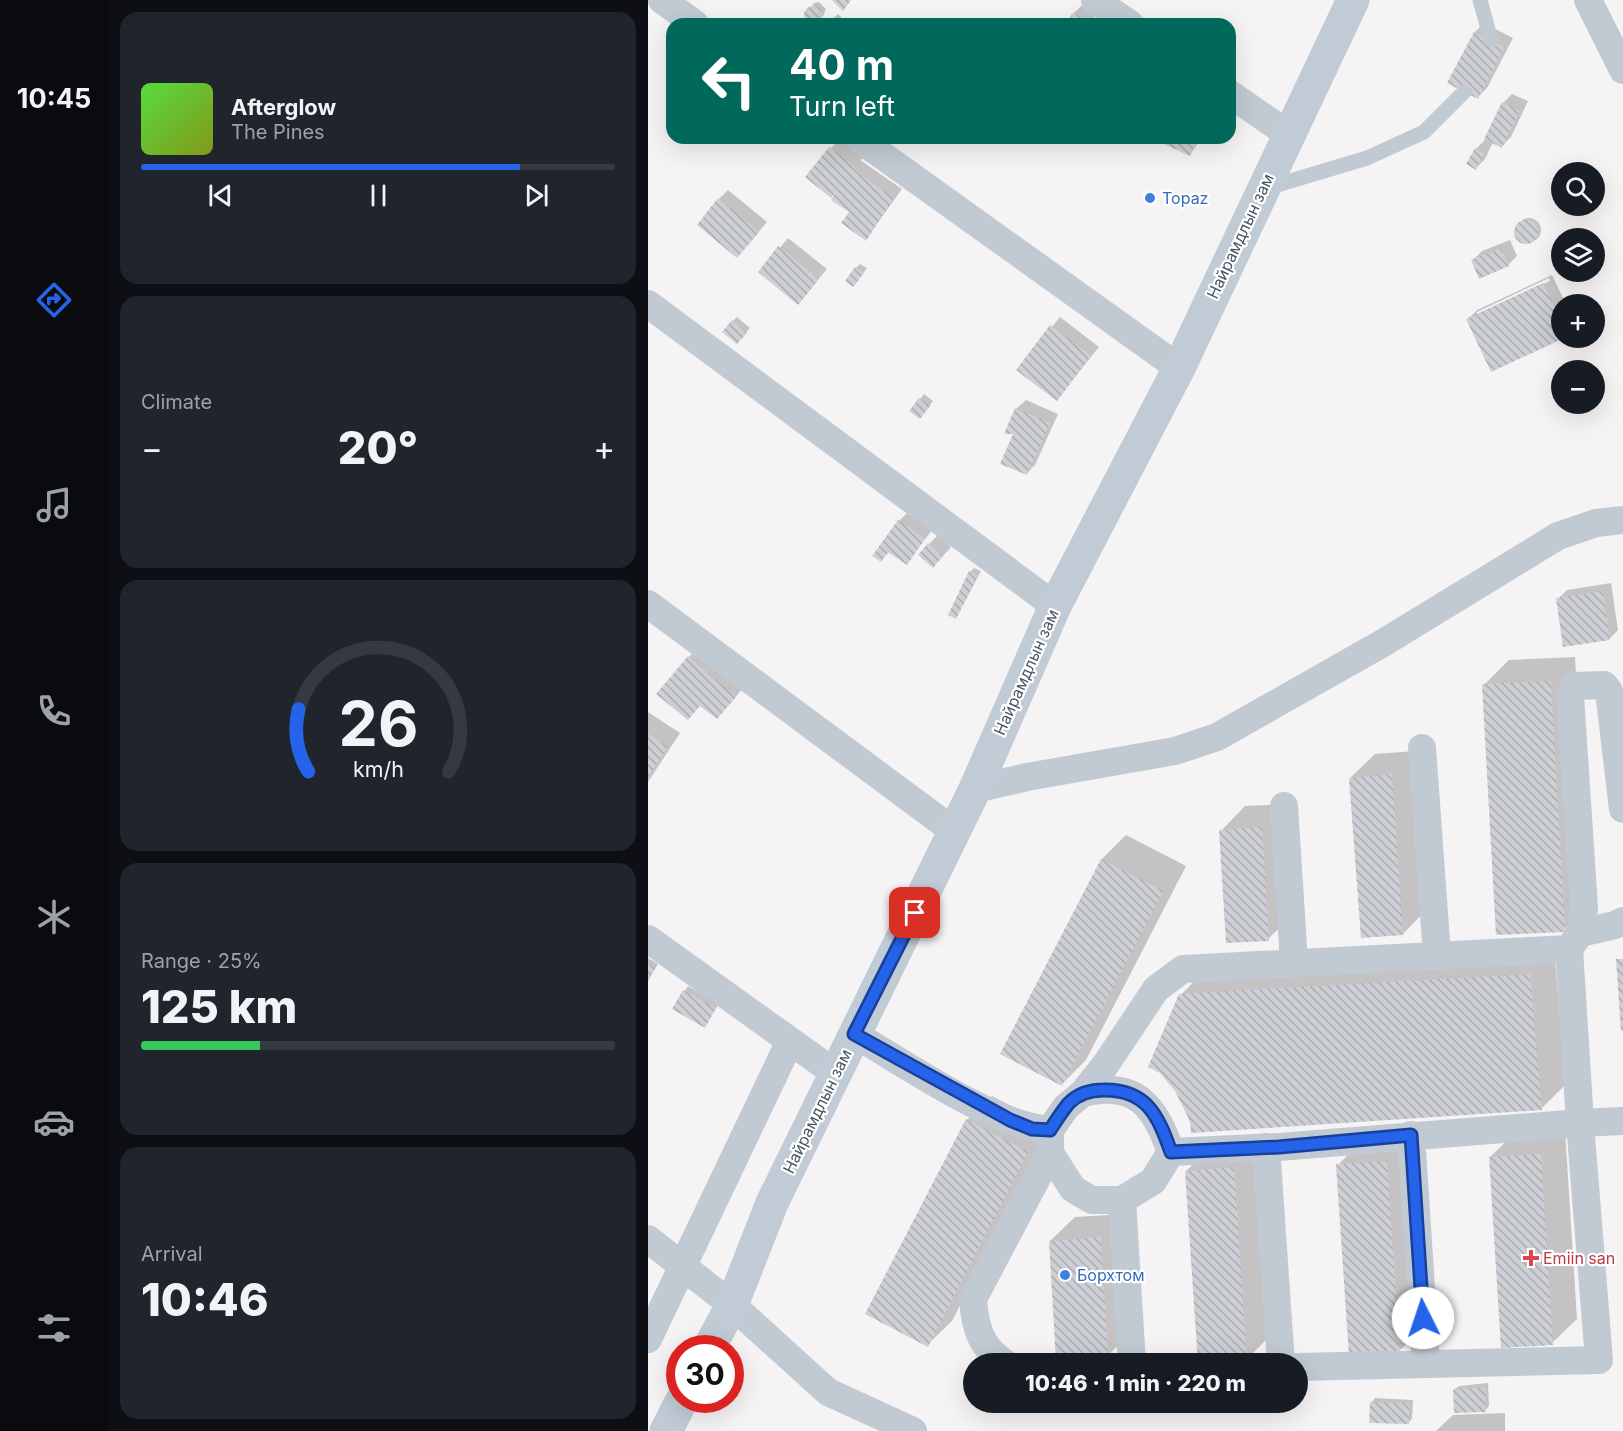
<!DOCTYPE html>
<meta charset="utf-8">
<style>
:root{--surface:#171b24;--page:#20242c;--text:#f1f3f6;--muted:#9ea1a6;--line:#363941;--accent:#2563eb}
body{margin:0;font-family:Inter,sans-serif;background:var(--page);color:var(--text);height:100vh;display:flex;flex-direction:column;font-size:22px;white-space:nowrap}
*{box-sizing:border-box;margin:0}
p{font-size:20px;color:var(--muted)}
.icon{flex:none;width:33px;height:33px;fill:none;stroke:currentColor;stroke-width:2;stroke-linecap:round;stroke-linejoin:round}
.map{position:relative;flex:1;overflow:hidden}
.panel{display:flex;flex-direction:column;gap:12px;padding:12px;background:#0d0f14;width:540px}
.panel>*{flex:none}
.top-card{position:absolute;left:18px;top:18px;width:570px;height:126px;border-radius:18px;box-shadow:0 6px 24px #0002;background:#00695c;color:#fff;overflow:hidden}
.controls{position:absolute;left:903px;top:162px;display:grid;gap:12px}
.controls a{display:grid;place-items:center;width:54px;height:54px;border-radius:50%;background:var(--surface);box-shadow:0 6px 24px #0002;font-size:30px}
.speed{position:absolute;left:18px;top:1335px;display:flex;gap:12px;font-size:30px;font-weight:700;text-align:center}
.speed>*{display:grid;place-content:center;width:78px;height:78px;border-radius:50%;background:var(--surface);box-shadow:0 6px 24px #0002;line-height:1}
.speed .limit{border:9px solid #d22;background:#fff;color:#111}
.pin{position:absolute;display:grid;place-items:center;width:51px;height:51px;color:#fff;margin:-26px;border-radius:12px;box-shadow:0 3px 9px #0006}
.me{position:absolute;width:66px;margin:-33px;rotate:356deg;stroke-linejoin:round;filter:drop-shadow(0 0 4px #0008)}
.turn{display:flex;align-items:center;gap:21px;height:126px;padding:0 24px;font-size:27px}
.turn .icon{width:78px;height:78px;stroke-width:2.5}
.turn b{display:block;font-size:42px;line-height:51px}
.big{font-size:45px;font-weight:800;line-height:1.1}
.panel .card{flex:1;display:flex;flex-direction:column;justify-content:center;gap:9px;min-width:0;padding:0 21px;border-radius:18px;background:var(--page)}
.panel .dial{align-items:center;gap:0}
.dial svg{height:156px;overflow:visible;fill:none;stroke:var(--line);stroke-width:7;stroke-linecap:round;text-anchor:middle}
.dial text{fill:var(--text);stroke:none}
.song{display:flex;align-items:center;gap:18px}
.cover{width:72px;height:72px;border-radius:9px;background:linear-gradient(135deg,hsl(110 70% 55%),hsl(70 70% 35%))}
.played{height:6px;border-radius:3px;background:linear-gradient(90deg,var(--accent) 80%,var(--line) 80%)}
.keys{display:flex;justify-content:space-around;direction:ltr}
.heat{display:flex;justify-content:space-between;align-items:center;font-size:33px;direction:ltr}
.charge{height:9px;border-radius:4px;background:linear-gradient(90deg,#34c759 25%,var(--line) 0)}
.trip{position:absolute;left:315px;top:1353px;width:345px;height:60px;border-radius:30px;background:var(--surface);box-shadow:0 6px 24px #0002;font-weight:800;line-height:60px;text-align:center}
main{display:flex;flex:1;min-height:0}
.dock{display:flex;flex-direction:column;width:108px;justify-content:space-around;align-items:center;background:#090b0e;color:var(--muted)}
.dock .icon{width:42px;height:42px}
.dock .on{color:var(--accent)}
.dock b{font-size:27px;color:var(--text)}
.map>svg:first-child{display:block}
.shadow{fill:#0003;fill-rule:evenodd}
.building{fill:url(#building-back-hatch)}
.lines{fill:none;stroke-linecap:round;stroke-linejoin:round}
.service{stroke:#c1cad2;stroke-width:15}
.minor{stroke:#c1cad2;stroke-width:28}
.secondary{stroke:#c1cbd6;stroke-width:33}
.route-casing{stroke:#184099;stroke-width:15}
.route{stroke:#2563eb;stroke-width:10}
.shop-dot{fill:#3f7fe0;stroke:#fff;stroke-width:2}
.health-dot{fill:#e0444e;stroke:#fff;stroke-width:2}
.labels{text-anchor:middle;dominant-baseline:central;stroke-width:4.5;stroke-linejoin:round;paint-order:stroke}
.shop-label{font-size:16px;fill:#366cbe;stroke:#fff;text-anchor:start}
.street-label{font-size:16px;fill:#4a5661;stroke:#fff}
.health-label{font-size:16px;fill:#be3a42;stroke:#fff;text-anchor:start}
</style>
<main>
<nav class="dock">
<b>10:45</b>
<svg class="icon on" aria-label="directions" viewBox="0 0 24 24"><path d="M12 3l9 9-9 9-9-9zM9 14v-3h6M13 9l2 2-2 2"/></svg>
<svg class="icon" aria-label="music" viewBox="0 0 24 24"><path d="M9 18V5l10-2v13"/><circle cx="6" cy="18" r="3"/><circle cx="16" cy="16" r="3"/></svg>
<svg class="icon" aria-label="phone" viewBox="0 0 24 24"><path d="M5 4h4l2 5-3 2q2 4 5 5l2-3 5 2v4C11 20 4 13 5 4z"/></svg>
<svg class="icon" aria-label="climate" viewBox="0 0 24 24"><path d="M12 3v18M4 7l16 10M4 17L20 7"/></svg>
<svg class="icon" aria-label="car" viewBox="0 0 24 24"><path d="M5 17H2v-5l4-1 3-4h7l3 4 3 1v5h-3M9 17h6M6 11h13"/><circle cx="7" cy="17" r="2"/><circle cx="17" cy="17" r="2"/></svg>
<svg class="icon" aria-label="filters" viewBox="0 0 24 24"><path d="M4 7h16M4 17h16"/><circle cx="9" cy="7" r="2"/><circle cx="15" cy="17" r="2"/></svg>
</nav>
<section class="panel">
<div class="card">
<div class="song"><i class="cover"></i><div><b>Afterglow</b><p>The Pines</p></div></div>
<div class="played"></div>
<div class="keys"><svg class="icon" aria-label="previous" viewBox="0 0 24 24"><path d="M18 5L8 12l10 7zM5 5v14"/></svg><svg class="icon" aria-label="pause" viewBox="0 0 24 24"><path d="M8 5v14M16 5v14"/></svg><svg class="icon" aria-label="next" viewBox="0 0 24 24"><path d="M6 5l10 7-10 7zM19 5v14"/></svg></div>
</div>
<div class="card"><p>Climate</p>
<div class="heat"><a>−</a><b class="big">20°</b><a>+</a></div>
</div>
<div class="card dial"><svg viewBox="0 0 100 80">
<path d="M14 69A42 42 0 1 1 86 69"/>
<path d="M14 69A42 42 0 0 1 9 37" stroke="#2563eb"/>
<text x="50" y="56" font-size="32" font-weight="700">26</text>
<text x="50" y="72" font-size="11">km/h</text>
</svg></div>
<div class="card"><p>Range · 25%</p><b class="big">125 km</b><div class="charge"></div></div>
<div class="card"><p>Arrival</p><b class="big">10:46</b></div>
</section>
<div class="map">
<svg width="975" height="1431" viewBox="0 0 975 1431">
<defs>
<pattern id="building-back-hatch" width="6" height="6" patternUnits="userSpaceOnUse" patternTransform="scale(1.5)"><rect width="6" height="6" fill="#cdcfd5"/><path d="M-1 5l2 2M0 0l6 6M5-1l2 2" fill="none" stroke="#a8abb0"/></pattern>
</defs>
<rect width="100%" height="100%" fill="#f5f3f3"/>
<path class="shadow" d="M171,2L178,9L175,16L171,20L161,21L158,15L166,3Z
M434,5L449,11L443,24H421L425,14Z
M190,14L194,18L189,24H180Z
M836,23L865,38L839,88L830,97L827,32Z
M864,94L880,101L863,137L854,146L845,142L837,159L828,168V149L837,140L855,103Z
M507,138H554L542,154Z
M191,139L215,158L212,160L254,189L218,239L191,189L183,196L159,177Z
M80,190L119,222L98,247L71,199Z
M869 230a12 12 0 1 1 24 0a12 12 0 1 1-24 0Z
M140,238L179,269L158,294L112,272Z
M862,240L869,256L860,265L825,260L834,251Z
M212,264L219,268L209,281L208,268Z
M904,275L918,304H914V337L820,319L829,310ZM901,278L902,281L829,315V312Z
M89,317L102,328L89,342L85,321Z
M412,317L451,347L409,399L370,369Z
M276,394L285,401L276,413L263,411Z
M378,400L410,414L387,465L378,474L367,433L368,409Z
M260,512L285,529L258,563L242,551L233,560L251,521Z
M290,535L303,547L294,557L281,544Z
M326,568L333,571L308,618L322,572Z
M963,583L970,630L961,639L910,599L919,590Z
M50,648L96,687L78,708L41,657Z
M927,657L941,906L916,930L836,685L861,660Z
M0,712L32,733L0,782Z
M768,751L779,909L755,934L702,778L727,754Z
M638,804L645,915L620,939L573,831L597,806Z
M478,835L538,866L438,1060L414,1084L454,859Z
M906,950L918,1084L893,1109L545,1131L534,1100L533,995L557,970Z
M0,958L10,964L0,981Z
M40,986L71,1004L57,1026L26,1008Z
M344,1096L404,1127L304,1321L279,1345L319,1120Z
M917,1130L929,1319L904,1343L842,1157L867,1133Z
M763,1137L776,1327L751,1351L690,1165L714,1140Z
M610,1144L623,1335L599,1359L538,1171L563,1147Z
M477,1214L484,1332L459,1356L402,1241L427,1217Z
M840,1383L841,1406L837,1411L806,1390L811,1386Z
M727,1398L765,1400L764,1419L760,1423L723,1403Z
M857,1413V1431H788L805,1415Z"/>
<path class="building" d="M184,0H203L195,11Z
M156 15a9 9 0 1 1 18 0a9 9 0 1 1-18 0Z
M424,13L441,20L439,24H419Z
M184,17L193,24H178Z
M826,32L857,47L830,99L799,83Z
M854,102L872,111L854,148L836,139Z
M85,138H99L95,144Z
M503,138H548L550,139L542,156Z
M181,147L207,167L205,170L246,198L218,241L193,223L201,212L183,200L190,189L183,198L157,177Z
M827,148L836,154L828,170L818,164Z
M70,198L111,232L89,258L49,225Z
M866 232a12 12 0 1 1 24 0a12 12 0 1 1-24 0Z
M130,246L171,279L150,305L110,272Z
M853,248L861,266L831,279L823,260Z
M207,267L216,273L205,287L197,281Z
M895,283L914,323V339L843,372L818,319Z
M84,320L99,333L89,344L74,332Z
M402,325L443,356L409,401L368,370Z
M271,398L282,406L272,419L261,411Z
M367,408L402,423L379,475L352,464L365,434H356Z
M250,520L277,539L259,565L240,552L233,562L224,556Z
M280,543L295,556L285,568L270,555Z
M321,571L330,576L308,619L300,615Z
M955,591L962,640L915,647L908,598Z
M40,656L88,697L69,719L52,706L40,720L8,694Z
M903,681L917,932L848,935L834,684Z
M0,734L20,747L0,777Z
M744,774L755,935L713,938L701,778Z
M614,827L621,941L578,943L571,830Z
M453,859L515,891L414,1086L352,1054Z
M968,959H975V1030L973,1031Z
M0,964L7,968L0,981Z
M882,974L894,1110L543,1133L542,1121L527,1091L512,1073L500,1067L531,994Z
M35,990L68,1008L57,1028L24,1009Z
M318,1119L380,1152L280,1347L217,1314Z
M893,1154L905,1345L853,1348L841,1157Z
M739,1161L752,1353L701,1356L688,1164Z
M586,1167L599,1361L550,1364L537,1171Z
M453,1237L460,1358L408,1361L401,1241Z
M837,1387L838,1412L806,1413L805,1390Z
M722,1402L761,1403V1424L721,1423Z"/>
<g class="lines">
<path class="service" d="M832,0L843,40
M619,188L719,158L776,132L816,92"/>
<path class="minor" d="M14,0L47,24
M447,0L482,24
M940,0L975,70
M582,94L640,134
M210,138L531,368
M0,304L407,606
M0,604L307,832
M774,748L789,955
M327,789L379,777L527,751L569,737L735,643L910,536L948,523L975,520
M636,806L646,962
M932,933L967,925L975,921
M0,939L187,1073
M921,949L932,933L936,908L922,696L927,686L956,685L961,691L975,809
M206,1034C256,1063 348,1127 402,1130L418,1107L435,1093L458,1064L508,989L535,969L921,949L932,1123L631,1147L523,1152
M402,1130V1153L425,1189L444,1200H474L505,1181L523,1152C507,1107 489,1080 435,1093
M763,1135L778,1364
M618,1147L633,1364
M474,1200L484,1364
M0,1239L84,1305L180,1392L265,1431
M0,1339L142,1041
M358,1364C333,1348 327,1328 325,1299L402,1153
M650,1367L951,1360L932,1123L975,1121"/>
<path class="secondary" d="M61,1348L84,1305L124,1203L327,789L407,606L531,368L705,0
M18,1431L34,1400"/>
</g>
<g class="lines">
<g class="route-casing">
<path id="route" d="M267,913L206,1034L362,1120L384,1129L402,1130C408,1121 414,1111 421,1103C430,1094 442,1090 455,1090C499,1089 510,1116 523,1152L631,1147L763,1135L775,1318"/>
</g>
<use href="#route" class="route"/>
</g>
<g class="shop-dot">
<circle cx="502" cy="198" r="6"/>
<circle cx="417" cy="1275" r="6"/>
</g>
<path class="health-dot" d="M880 1249h6v6h6v6h-6v6h-6v-6h-6v-6h6z"/>
<g class="labels">
<g class="shop-label">
<text x="514" y="198">Topaz</text>
<text x="429" y="1275">Борхтом</text>
</g>
<g class="street-label">
<text transform="translate(592 236) rotate(-65)">Найрамдлын зам</text>
<text transform="translate(378 672) rotate(-66)">Найрамдлын зам</text>
<text transform="translate(169 1111) rotate(-64)">Найрамдлын зам</text>
</g>
<g class="health-label">
<text x="895" y="1258">Emiin san</text>
</g>
</g>
</svg>
<div class="controls">
<a><svg class="icon" aria-label="search" viewBox="0 0 24 24"><circle cx="10" cy="10" r="6"/><path d="M15 15l6 6"/></svg></a>
<a><svg class="icon" aria-label="layers" viewBox="0 0 24 24"><path d="M12 4l9 5-9 5-9-5zM3 14l9 5 9-5"/></svg></a>
<a>+</a>
<a>−</a>
</div>
<div class="speed"><div class="limit">30</div></div>
<div class="pin" style="left:267px;top:913px;background:#d93025"><svg class="icon" aria-label="arrive" viewBox="0 0 24 24"><path d="M6 21V4h12l-3 4 3 4H6"/></svg></div>
<svg class="me" style="left:775px;top:1318px" viewBox="-20 -20 40 40"><circle r="19" fill="#fff"/><path d="M0-13L10 11 0 6-10 11z" fill="#2563eb"/></svg>
<div class="trip">10:46 · 1 min · 220 m</div>
<div class="top-card">
<div class="turn"><svg class="icon" aria-label="left" viewBox="0 0 24 24"><path d="M17 20v-9H6M10 6l-5 5 5 5"/></svg><div><b>40 m</b>Turn left</div></div>
</div>
</div>
</main>
